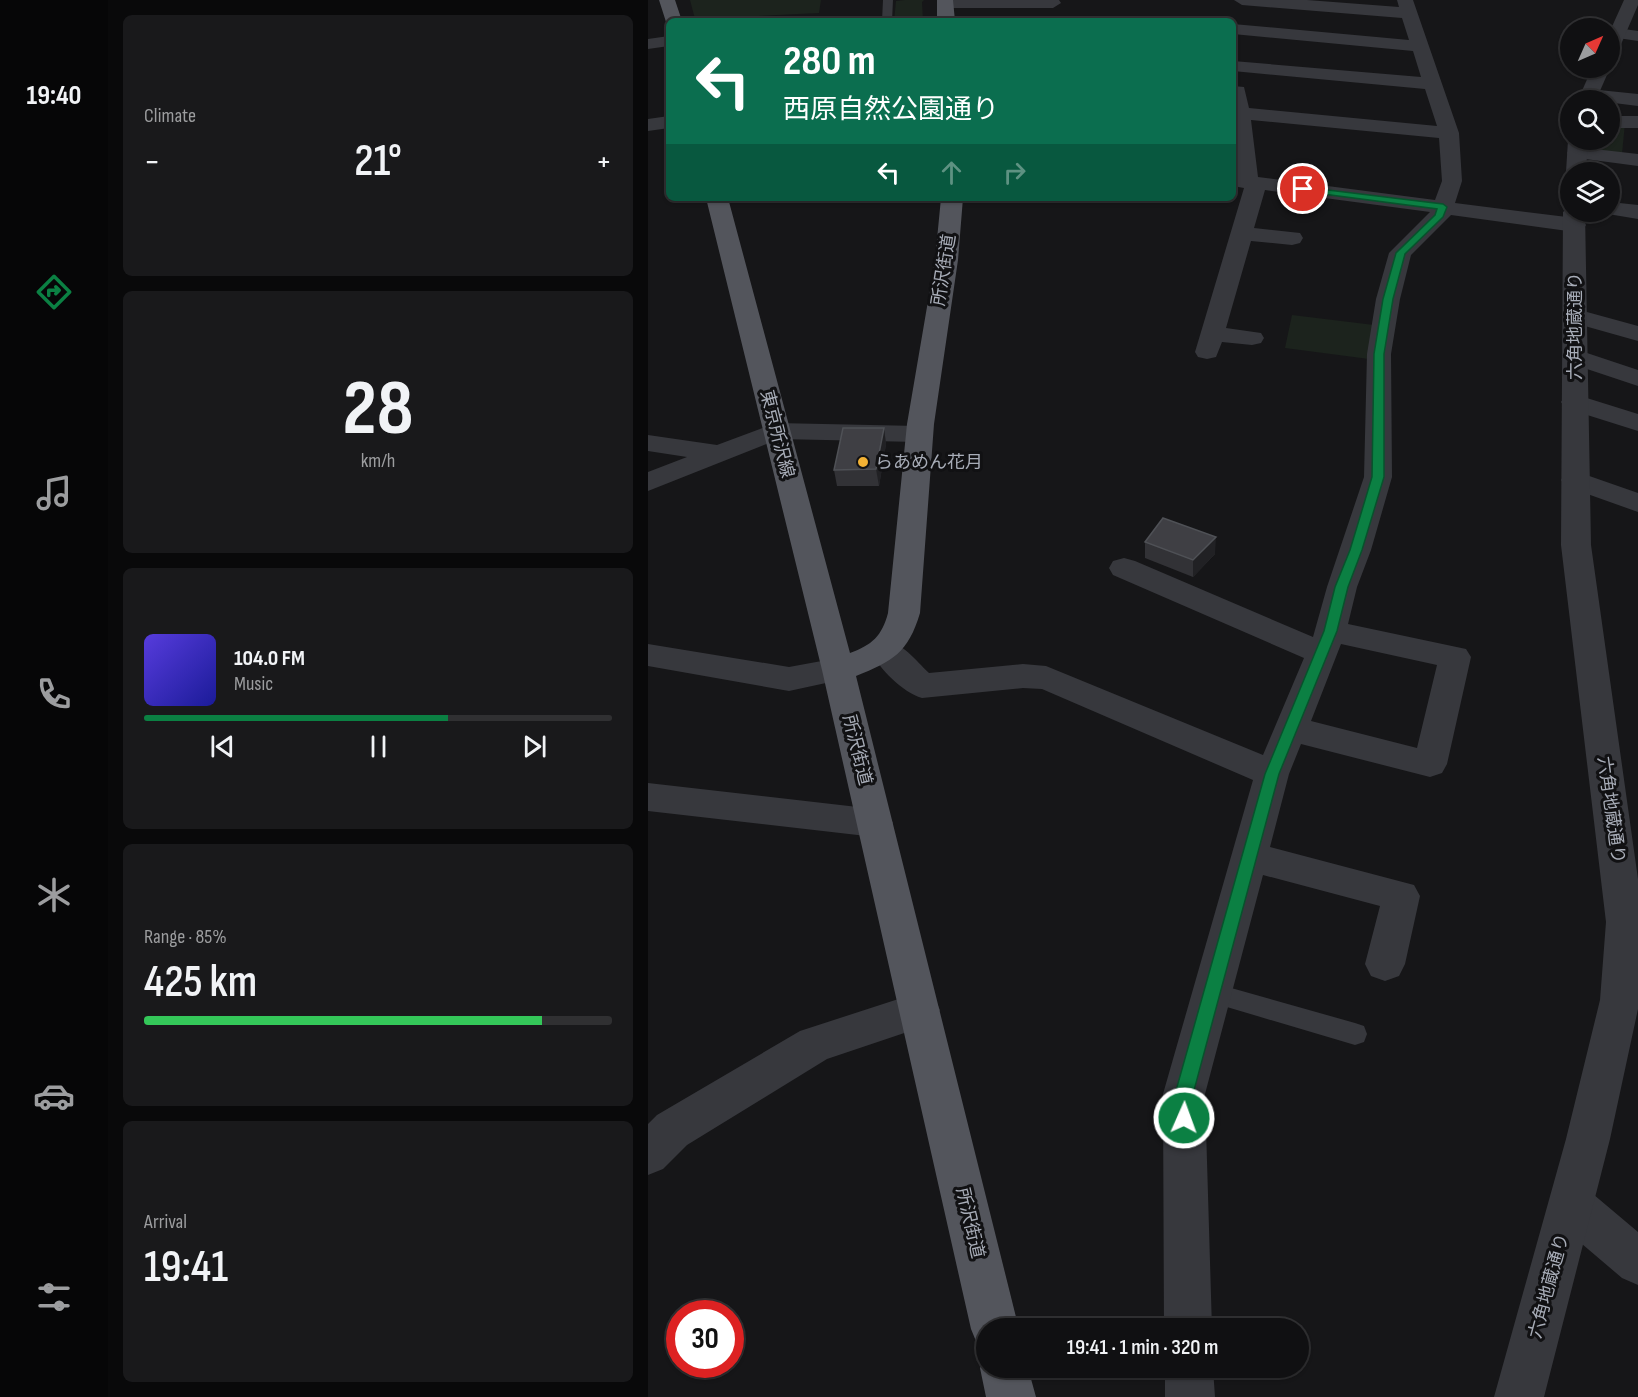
<!DOCTYPE html>
<meta charset="utf-8">
<style>
:root{--surface:#101012;--page:#19191b;--text:#f1f3f6;--muted:#9c9d9f;--line:#303032;--accent:#0b8043}
body{margin:0;font-family:"Sofia Sans Condensed","Noto Sans JP",sans-serif;background:var(--page);color:var(--text);height:100vh;display:flex;flex-direction:column;font-size:22px;white-space:nowrap}
*{box-sizing:border-box;margin:0}
p{font-size:20px;color:var(--muted)}
.icon{flex:none;width:33px;height:33px;fill:none;stroke:currentColor;stroke-width:2;stroke-linecap:round;stroke-linejoin:round}
.map{position:relative;flex:1;overflow:hidden}
.sheet{display:flex;flex-direction:column;gap:15px;padding:15px;background:#09090a;width:540px}
.sheet>*{flex:none}
.guide{position:absolute;left:18px;top:18px;width:570px;height:183px;border-radius:9px;box-shadow:0 2px 4px #0004,0 0 0 2px var(--line);background:#0b6e4f;color:#fff;overflow:hidden}
.needle{width:39px;rotate:45deg}
.controls{position:absolute;left:912px;top:18px;display:grid;gap:12px}
.controls a{display:grid;place-items:center;width:60px;height:60px;border-radius:50%;background:var(--surface);box-shadow:0 2px 4px #0004,0 0 0 2px var(--line);font-size:30px}
.speed{position:absolute;left:18px;top:1300px;display:flex;gap:12px;font-size:30px;font-weight:700;text-align:center}
.speed>*{display:grid;place-content:center;width:78px;height:78px;border-radius:50%;background:var(--surface);box-shadow:0 2px 4px #0004,0 0 0 2px var(--line);line-height:1}
.speed .limit{border:9px solid #d22;background:#fff;color:#111}
.pin{position:absolute;display:grid;place-items:center;width:51px;height:51px;color:#fff;margin:-26px;border:3px solid #fff;border-radius:50%;box-shadow:0 2px 6px #0007}
.me{position:absolute;width:66px;margin:-33px;rotate:2deg;stroke-linejoin:round;filter:drop-shadow(0 0 4px #0008)}
.turn{display:flex;align-items:center;gap:21px;height:126px;padding:0 18px;font-size:27px}
.turn .icon{width:78px;height:78px;stroke-width:2.5}
.turn b{display:block;font-size:42px;line-height:51px}
.lanes{display:flex;align-items:center;height:57px;padding:0 18px;background:#0003;justify-content:center;gap:30px;direction:ltr}
.lanes .off{opacity:.35}
.big{font-size:45px;font-weight:600;line-height:1.1}
.sheet .tile{flex:1;display:flex;flex-direction:column;justify-content:center;gap:9px;min-width:0;padding:0 21px;border-radius:9px;background:var(--page)}
.sheet .dial{align-items:center;gap:0}
.dial b{font-size:78px;line-height:1}
.song{display:flex;align-items:center;gap:18px}
.cover{width:72px;height:72px;border-radius:9px;background:linear-gradient(135deg,hsl(250 70% 55%),hsl(240 70% 35%))}
.played{height:6px;border-radius:3px;background:linear-gradient(90deg,var(--accent) 65%,var(--line) 65%)}
.keys{display:flex;justify-content:space-around;direction:ltr}
.heat{display:flex;justify-content:space-between;align-items:center;font-size:33px;direction:ltr}
.charge{height:9px;border-radius:4px;background:linear-gradient(90deg,#34c759 85%,var(--line) 0)}
.trip{position:absolute;left:328px;top:1318px;width:333px;height:60px;border-radius:30px;background:var(--surface);box-shadow:0 2px 4px #0004,0 0 0 2px var(--line);font-weight:600;line-height:60px;text-align:center}
main{display:flex;flex:1;min-height:0}
.tab-bar{display:flex;flex-direction:column;width:108px;justify-content:space-around;align-items:center;background:#060607;color:var(--muted)}
.tab-bar .icon{width:42px;height:42px}
.tab-bar .on{color:var(--accent)}
.tab-bar b{font-size:27px;color:var(--text)}
.map>svg:first-child{display:block}
.green{fill:#1c231d}
.lines{fill:none;stroke-linecap:round;stroke-linejoin:round}
.service{fill:#37383d;fill-rule:evenodd}
.minor{fill:#37383d;fill-rule:evenodd}
.tertiary{fill:#37383d;fill-rule:evenodd}
.primary{fill:#53555c;fill-rule:evenodd}
.wall{fill:#323236}
.shaded-wall{fill:#212124}
.building{fill:#3f3f44;stroke:#4f5156;stroke-width:1.5}
.route{fill:#0b8043;stroke:#07532c;stroke-width:1.5}
.poi-dot{fill:#f2b134;stroke:#111113;stroke-width:2}
.labels{text-anchor:middle;dominant-baseline:central;stroke-width:6;stroke-linejoin:round;paint-order:stroke}
.street-label{font-size:18px;fill:#a8adb8;stroke:#111113}
.poi-label{font-size:18px;fill:#a8adb8;stroke:#111113;text-anchor:start}
</style>
<main>
<nav class="tab-bar">
<b>19:40</b>
<svg class="icon on" aria-label="directions" viewBox="0 0 24 24"><path d="M12 3l9 9-9 9-9-9zM9 14v-3h6M13 9l2 2-2 2"/></svg>
<svg class="icon" aria-label="music" viewBox="0 0 24 24"><path d="M9 18V5l10-2v13"/><circle cx="6" cy="18" r="3"/><circle cx="16" cy="16" r="3"/></svg>
<svg class="icon" aria-label="phone" viewBox="0 0 24 24"><path d="M5 4h4l2 5-3 2q2 4 5 5l2-3 5 2v4C11 20 4 13 5 4z"/></svg>
<svg class="icon" aria-label="climate" viewBox="0 0 24 24"><path d="M12 3v18M4 7l16 10M4 17L20 7"/></svg>
<svg class="icon" aria-label="car" viewBox="0 0 24 24"><path d="M5 17H2v-5l4-1 3-4h7l3 4 3 1v5h-3M9 17h6M6 11h13"/><circle cx="7" cy="17" r="2"/><circle cx="17" cy="17" r="2"/></svg>
<svg class="icon" aria-label="filters" viewBox="0 0 24 24"><path d="M4 7h16M4 17h16"/><circle cx="9" cy="7" r="2"/><circle cx="15" cy="17" r="2"/></svg>
</nav>
<section class="sheet">
<div class="tile"><p>Climate</p>
<div class="heat"><a>−</a><b class="big">21°</b><a>+</a></div>
</div>
<div class="tile dial"><b>28</b><p>km/h</p></div>
<div class="tile">
<div class="song"><i class="cover"></i><div><b>104.0 FM</b><p>Music</p></div></div>
<div class="played"></div>
<div class="keys"><svg class="icon" aria-label="previous" viewBox="0 0 24 24"><path d="M18 5L8 12l10 7zM5 5v14"/></svg><svg class="icon" aria-label="pause" viewBox="0 0 24 24"><path d="M8 5v14M16 5v14"/></svg><svg class="icon" aria-label="next" viewBox="0 0 24 24"><path d="M6 5l10 7-10 7zM19 5v14"/></svg></div>
</div>
<div class="tile"><p>Range · 85%</p><b class="big">425 km</b><div class="charge"></div></div>
<div class="tile"><p>Arrival</p><b class="big">19:41</b></div>
</section>
<div class="map">
<svg width="990" height="1397" viewBox="0 0 990 1397">
<rect width="100%" height="100%" fill="#161618"/>
<path class="green" d="M42,0H173L171,13L47,19Z
M257,0H276L274,2L275,21H246L248,1Z
M962,121L977,123L974,154L941,151L940,140H962Z
M644,315L726,325L721,359L637,348Z"/>
<g class="lines">
<path class="service" d="M235,0H245L244,21H234Z
M562,982L707,1023L716,1026L719,1034L716,1042L707,1045L562,1002L554,999L550,992L554,985Z"/>
<path class="minor" d="M291,0H411L413,3L405,8H297L291,7L289,3Z
M586,0H659L751,7L749,0H765L811,133L814,181L807,203L927,218L935,220L938,225L935,230L927,232L803,215L763,255L752,299L743,354L744,477L723,550L709,587L700,624L818,649L823,657L799,764L794,773L782,777L653,744L641,774L622,847L766,885L772,896L757,964L751,976L737,981L723,976L717,964L732,906L615,875L557,1094L564,1329H516L515,1094L605,780L394,689L375,688L274,698C254,692 232,669 222,651L227,643C251,636 265,658 281,673L375,664L398,666L615,755L656,658L465,575L461,568L465,561L476,558L487,561L665,637L679,587L716,477L719,354L728,299L741,253L782,212L617,190L606,228L652,233L655,238L652,243L644,245L603,241L578,328L613,333L616,338L613,343L604,345L574,342L568,357L559,359L550,357L547,352L596,188L585,186V174H589L585,137V86L596,87L601,108L789,126L777,89L585,71V61L773,77L765,51L585,34V24L761,40L754,18L594,5ZM603,120L791,138L794,181L787,200L610,177ZM693,644L789,665L769,748L663,721Z
M969,28L990,31V41L963,37V29Z
M21,36V46L0,49V39Z
M941,89L990,94V106L934,99L932,95L934,91Z
M962,116H990V128H962Z
M929,147L990,154V166L922,157L919,153L922,149Z
M962,202L990,205V219L954,213L962,212Z
M928,309L990,326V341L919,321L916,316L919,311Z
M927,349L990,370V386L918,362L914,357L918,352Z
M926,394L990,414V431L917,408L913,402L917,396Z
M128,423L270,426L279,428L283,434L279,440L270,442L131,439L0,491V472L39,457L0,451V435L69,445Z
M927,471L990,493V512L917,486L913,480L917,474Z
M0,644L141,667L190,658L201,662L206,670L201,678L141,691L0,666Z
M0,783L227,809L240,813L245,823L240,833L227,837L0,811Z
M272,992L286,997L292,1010L286,1023L179,1059L39,1145L15,1169L0,1175V1124L9,1115L152,1031Z
M923,1183L939,1189L990,1232V1285L974,1278L907,1221L901,1205L907,1189Z
M517,1368H565L567,1397H517Z"/>
<path class="tertiary" d="M976,0H990V5L971,49L968,53L962,54V31Z
M962,67V68L948,100H930L944,68Z
M21,116V128L0,131V119Z
M922,136V140H940L938,172H922V177L918,172L920,140Z
M922,206V212H937L943,545L990,879V1009L962,1139L896,1397H846L918,1139L952,1000L958,922L913,545L915,212Z"/>
<path class="primary" d="M11,0H27L34,21H21V25H19Z
M289,0H305L307,21H289Z
M58,198H80L202,653C224,645 234,636 240,613L259,424L287,260L293,198H315L310,260L286,424L272,613C260,653 245,661 208,676L371,1329H339V1350L330,1346L323,1329L174,670Z
M339,1351V1368H380L388,1397H338L332,1368Z"/>
</g>
<path class="wall" d="M236,428L238,444L231,486H189L186,470Z
M497,542L567,554L545,577L497,558Z"/>
<path class="shaded-wall" d="M236,428L238,444L231,486L228,469Z
M568,537L567,554L545,577V560Z"/>
<path class="building" d="M195,428H236L228,469L186,470Z
M515,518L568,537L545,560L497,542Z"/>
<path class="route" d="M655,187L795,204L799,207L795,217L757,254L745,299L736,354V477L714,550L700,587L689,631L631,774L545,1094V1118L542,1124L536,1126L530,1124L527,1118V1094L617,774L676,631L687,587L702,550L724,477L726,354L735,299L748,253L787,215L789,209L652,191V188Z"/>
<circle class="poi-dot" cx="215" cy="462" r="6"/>
<g class="labels">
<g class="street-label">
<text transform="translate(296 270) rotate(-81)">所沢街道</text>
<text transform="translate(927 326) rotate(-90)">六角地蔵通り</text>
<text transform="translate(129 434) rotate(76)">東京所沢線</text>
<text transform="translate(209 750) rotate(76)">所沢街道</text>
<text transform="translate(963 810) rotate(82)">六角地蔵通り</text>
<text transform="translate(322 1223) rotate(77)">所沢街道</text>
<text transform="translate(901 1286) rotate(-75)">六角地蔵通り</text>
</g>
<g class="poi-label">
<text x="227" y="462">らあめん花月</text>
</g>
</g>
</svg>
<div class="controls">
<a><svg class="needle" viewBox="-14 -14 28 28"><path d="M0-13l5 13h-10z" fill="#e53935"/><path d="M0 13l5-13h-10z" fill="#9c9d9f"/></svg></a>
<a><svg class="icon" aria-label="search" viewBox="0 0 24 24"><circle cx="10" cy="10" r="6"/><path d="M15 15l6 6"/></svg></a>
<a><svg class="icon" aria-label="layers" viewBox="0 0 24 24"><path d="M12 4l9 5-9 5-9-5zM3 14l9 5 9-5"/></svg></a>
</div>
<div class="speed"><div class="limit">30</div></div>
<div class="pin" style="left:655px;top:189px;background:#d93025"><svg class="icon" aria-label="arrive" viewBox="0 0 24 24"><path d="M6 21V4h12l-3 4 3 4H6"/></svg></div>
<svg class="me" style="left:536px;top:1118px" viewBox="-20 -20 40 40"><circle r="17" fill="#0b8043" stroke="#fff" stroke-width="3"/><path d="M0-11L8 9 0 5-8 9z" fill="#fff"/></svg>
<div class="trip">19:41 · 1 min · 320 m</div>
<div class="guide">
<div class="turn"><svg class="icon" aria-label="left" viewBox="0 0 24 24"><path d="M17 20v-9H6M10 6l-5 5 5 5"/></svg><div><b>280 m</b>西原自然公園通り</div></div>
<div class="lanes"><svg class="icon" aria-label="left" viewBox="0 0 24 24"><path d="M17 20v-9H6M10 6l-5 5 5 5"/></svg><svg class="icon off" aria-label="ahead" viewBox="0 0 24 24"><path d="M12 20V5M6 11l6-6 6 6"/></svg><svg class="icon off" aria-label="right" viewBox="0 0 24 24"><path d="M7 20v-9h11M14 6l5 5-5 5"/></svg></div>
</div>
</div>
</main>
